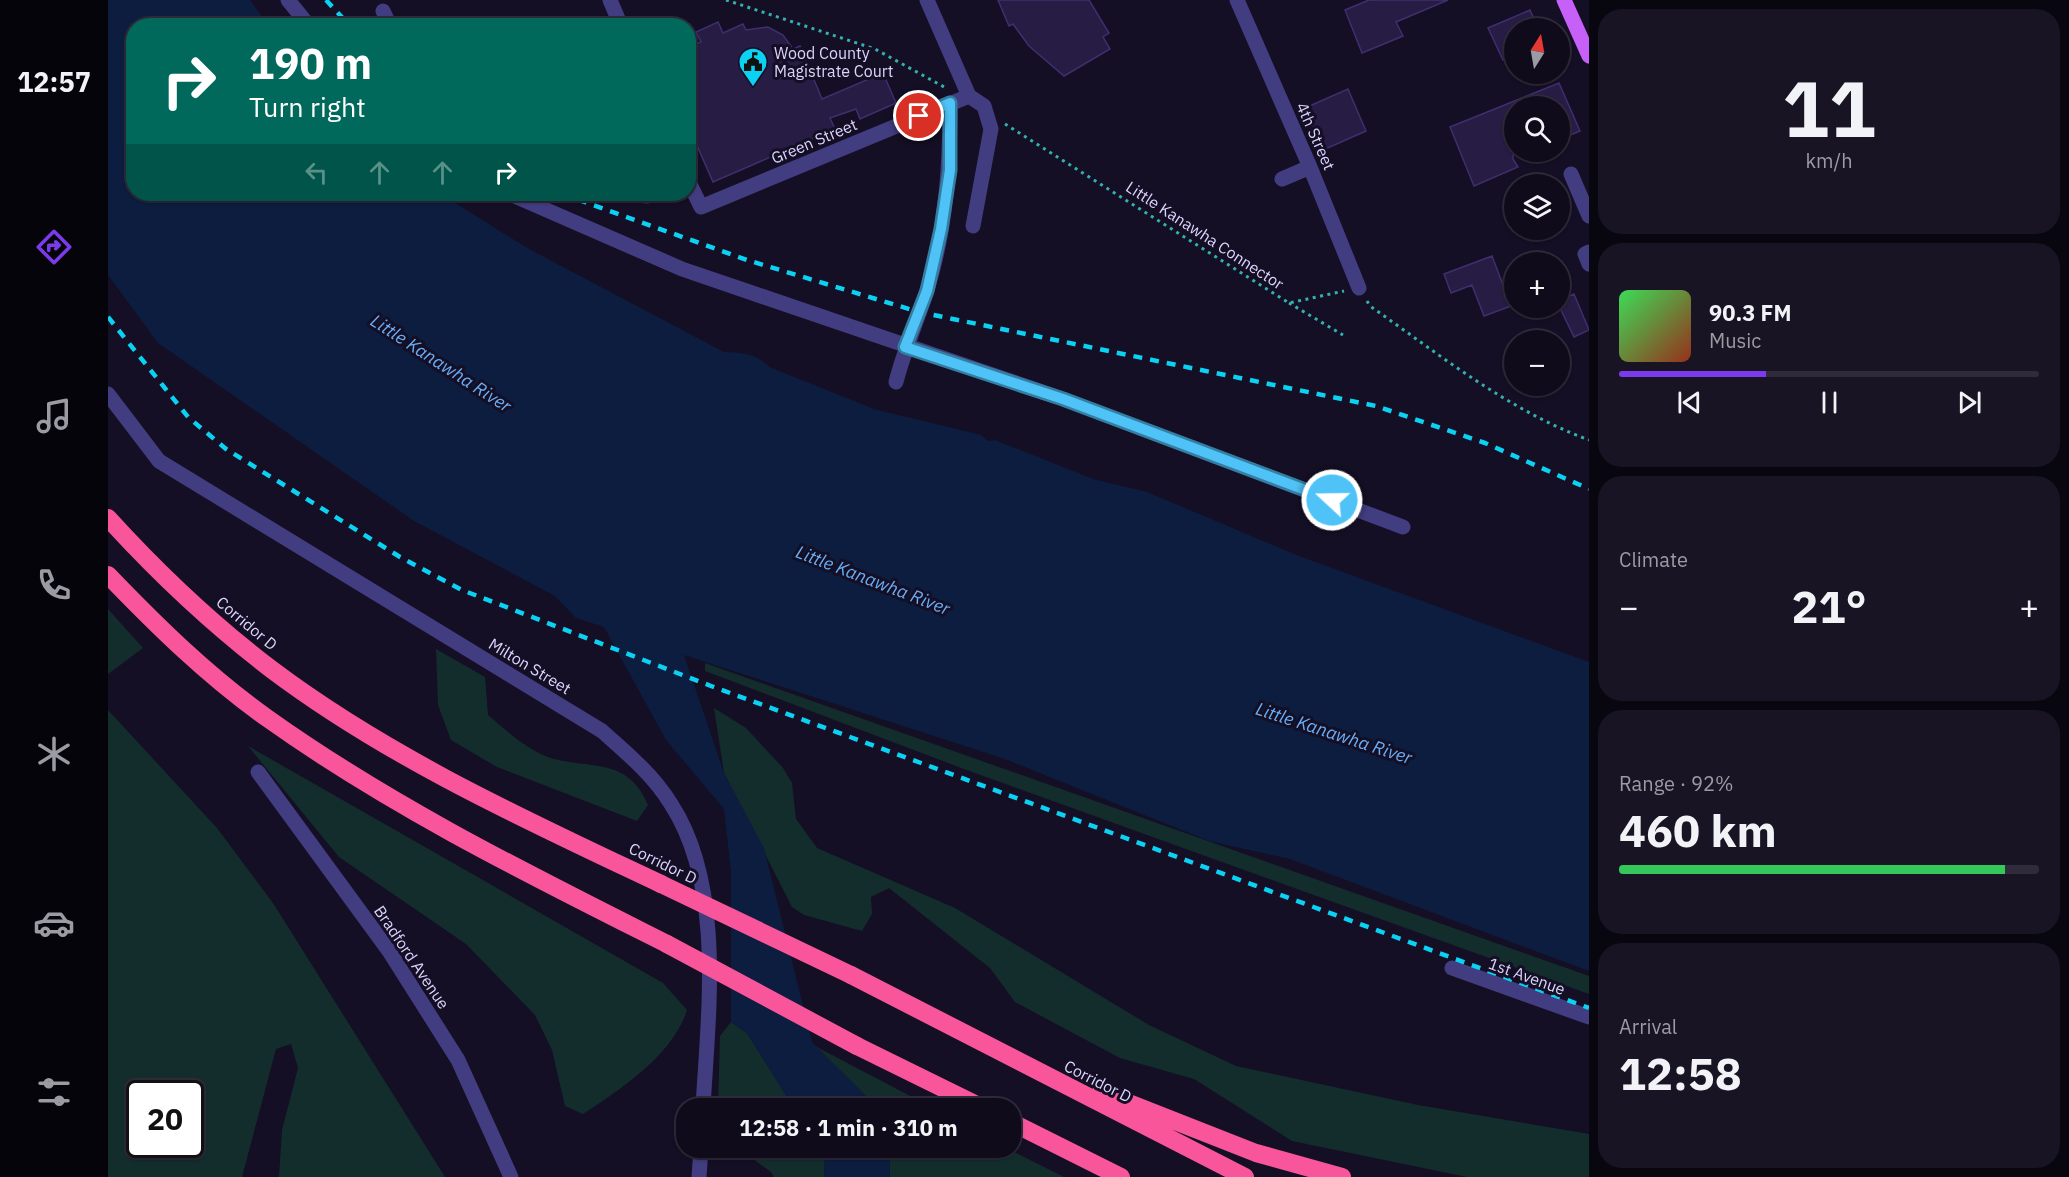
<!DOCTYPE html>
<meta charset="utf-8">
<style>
:root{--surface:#0f0b1b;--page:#181424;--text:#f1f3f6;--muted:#9b9ba3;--line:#2f2b3a;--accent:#7c3aed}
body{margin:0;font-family:"IBM Plex Sans",sans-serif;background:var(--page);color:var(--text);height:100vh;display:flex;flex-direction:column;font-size:22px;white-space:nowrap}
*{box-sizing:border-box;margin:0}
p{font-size:20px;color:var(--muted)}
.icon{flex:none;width:33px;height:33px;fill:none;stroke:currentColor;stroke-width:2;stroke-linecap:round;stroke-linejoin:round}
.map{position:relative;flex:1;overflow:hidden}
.sheet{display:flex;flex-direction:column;gap:9px;padding:9px;background:#08060f;width:480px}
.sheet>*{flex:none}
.banner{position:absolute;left:18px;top:18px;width:570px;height:183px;border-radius:24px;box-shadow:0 2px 4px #0004,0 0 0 2px var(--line);background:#00695c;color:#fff;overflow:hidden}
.needle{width:39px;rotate:11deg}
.tools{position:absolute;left:1396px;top:18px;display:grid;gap:12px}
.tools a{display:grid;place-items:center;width:66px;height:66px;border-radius:50%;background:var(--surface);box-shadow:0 2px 4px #0004,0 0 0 2px var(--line);font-size:30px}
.speed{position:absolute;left:18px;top:1080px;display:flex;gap:12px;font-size:30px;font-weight:700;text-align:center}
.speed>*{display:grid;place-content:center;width:78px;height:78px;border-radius:50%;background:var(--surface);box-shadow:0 2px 4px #0004,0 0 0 2px var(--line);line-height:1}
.speed .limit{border:3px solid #111;border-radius:9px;background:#fff;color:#111}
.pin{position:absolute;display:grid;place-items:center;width:51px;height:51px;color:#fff;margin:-26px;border:3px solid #fff;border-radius:50%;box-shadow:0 2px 6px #0007}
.me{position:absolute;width:66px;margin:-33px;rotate:291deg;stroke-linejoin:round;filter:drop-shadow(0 0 4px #0008)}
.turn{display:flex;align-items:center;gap:21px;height:126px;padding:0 24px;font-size:27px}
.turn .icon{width:78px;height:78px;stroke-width:2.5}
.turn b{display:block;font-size:42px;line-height:51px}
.lanes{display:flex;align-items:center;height:57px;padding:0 24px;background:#0003;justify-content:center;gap:30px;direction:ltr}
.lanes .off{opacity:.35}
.big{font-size:45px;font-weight:700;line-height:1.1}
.sheet .widget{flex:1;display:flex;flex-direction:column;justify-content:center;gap:9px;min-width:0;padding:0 21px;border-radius:24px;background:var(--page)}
.sheet .dial{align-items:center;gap:0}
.dial b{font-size:78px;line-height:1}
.song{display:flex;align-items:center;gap:18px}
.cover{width:72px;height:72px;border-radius:9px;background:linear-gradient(135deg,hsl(130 70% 55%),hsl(10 70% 35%))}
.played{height:6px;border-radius:3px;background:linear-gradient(90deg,var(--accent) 35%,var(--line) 35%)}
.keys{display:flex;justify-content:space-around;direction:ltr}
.heat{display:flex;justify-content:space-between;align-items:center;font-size:33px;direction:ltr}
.charge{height:9px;border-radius:4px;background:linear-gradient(90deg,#34c759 92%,var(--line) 0)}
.trip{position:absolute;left:568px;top:1098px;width:345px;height:60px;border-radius:24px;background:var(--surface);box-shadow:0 2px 4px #0004,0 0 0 2px var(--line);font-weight:700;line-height:60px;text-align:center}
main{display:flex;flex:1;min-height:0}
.tabs{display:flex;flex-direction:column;width:108px;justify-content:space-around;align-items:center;background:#06040b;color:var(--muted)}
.tabs .icon{width:42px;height:42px}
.tabs .current{color:var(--accent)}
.tabs b{font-size:27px;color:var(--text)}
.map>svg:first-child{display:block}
.green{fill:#132d2d;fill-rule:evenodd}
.water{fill:#0c1d40}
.building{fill:#261c44;stroke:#3f2f6f;stroke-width:1.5}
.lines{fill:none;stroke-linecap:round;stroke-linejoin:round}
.path{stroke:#34b1af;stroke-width:3;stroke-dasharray:3 4.5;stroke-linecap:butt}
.minor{stroke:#423d81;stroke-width:15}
.major{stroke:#c660f8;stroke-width:15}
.highway{stroke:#f8559b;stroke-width:18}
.rail{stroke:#0bd1f3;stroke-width:4.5;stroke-dasharray:9 8;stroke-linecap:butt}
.highway-bridge{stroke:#f8559b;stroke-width:18}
.route-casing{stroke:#337fa1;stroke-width:15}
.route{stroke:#4fc3f7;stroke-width:10}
.labels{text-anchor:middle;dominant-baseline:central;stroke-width:6;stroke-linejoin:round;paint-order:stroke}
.poi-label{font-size:16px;fill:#dbd4fd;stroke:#140f24;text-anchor:start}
.street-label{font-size:16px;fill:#dbd4fd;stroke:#140f24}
.water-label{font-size:18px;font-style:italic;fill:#67aef8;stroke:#140f24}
</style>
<main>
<nav class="tabs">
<b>12:57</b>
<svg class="icon current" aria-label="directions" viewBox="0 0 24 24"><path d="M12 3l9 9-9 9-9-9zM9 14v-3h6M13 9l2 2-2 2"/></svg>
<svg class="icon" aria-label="music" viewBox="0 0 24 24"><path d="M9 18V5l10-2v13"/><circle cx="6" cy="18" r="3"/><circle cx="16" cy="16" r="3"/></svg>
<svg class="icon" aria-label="phone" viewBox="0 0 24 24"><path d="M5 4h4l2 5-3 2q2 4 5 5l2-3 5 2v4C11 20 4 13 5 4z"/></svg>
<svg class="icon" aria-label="climate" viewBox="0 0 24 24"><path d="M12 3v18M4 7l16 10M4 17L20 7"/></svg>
<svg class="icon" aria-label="car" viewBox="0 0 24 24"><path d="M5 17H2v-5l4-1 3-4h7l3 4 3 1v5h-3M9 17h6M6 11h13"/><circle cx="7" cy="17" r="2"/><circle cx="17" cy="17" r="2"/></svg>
<svg class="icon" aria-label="filters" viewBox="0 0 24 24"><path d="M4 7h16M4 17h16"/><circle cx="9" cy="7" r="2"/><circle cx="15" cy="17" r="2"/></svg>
</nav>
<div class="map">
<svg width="1481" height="1177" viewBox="0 0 1481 1177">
<rect width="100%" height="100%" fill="#140f24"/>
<path class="green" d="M0,609L35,648L0,674Z
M328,649L377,677L380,715C399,731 421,752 446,759C486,769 520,758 540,805L529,821L389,767L343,740L330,705Z
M597,663L1481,976V994L856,769L597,671Z
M606,708L638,728L675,768L684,783L688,819L709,848L847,908L1041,1025L1128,1066L1310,1105L1481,1134V1177H1359L1184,1141L1086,1079L1012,1058L907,1002L882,968L781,888L763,897L764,914L754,931L696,915L684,907L616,773Z
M0,710L109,828L165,903L337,1177H171L174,1130L190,1068L183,1044L168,1049L134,1177H0ZM32,1094H82V1144H32Z
M140,746L555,983L579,1010C565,1055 513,1089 475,1114L457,1106L444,1050L427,1015L358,944L231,857Z
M623,1022L639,1033L686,1108H610L612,1036Z
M707,1046L825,1108H770Z
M630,1148H711L717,1158L716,1177H666L663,1172Z
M781,1148H898L956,1177H782Z"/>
<path class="water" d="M0,0H142L160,25L26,26V194H333L421,249L616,352C635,353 648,353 661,367L766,409L873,435L880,441L887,440L985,479L1039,492L1191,556L1481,662V971L1182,859L1101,841L897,759L576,655L616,773L656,848L704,1042L770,1108H686L639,1033L623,1022V872L616,809L558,740L496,627L468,618L447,596L306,521L50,343L0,275Z
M711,1148H781L782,1177H716L717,1158Z"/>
<path class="building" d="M890,0H981L1001,33L995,37L1002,49L956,76L921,46L905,24L901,26Z
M1261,0H1340L1288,22L1295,36L1254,53L1237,10Z
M1422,10L1430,28H1407V55L1395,60L1380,28Z
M610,22L615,33L635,24L638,30L660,27L675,35L685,49L692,46L714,99L775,73L788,103L752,119L748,109L722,118L727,129L605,182L580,125V48L593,42L588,32Z
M1451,83L1472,131L1452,139V106H1407L1405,159L1410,167L1366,186L1342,127Z
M1240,89L1258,131L1215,150L1197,108Z
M1384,256L1403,306L1376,316L1364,285L1343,293L1336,274Z
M1466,294L1481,330L1466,337L1452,308V300Z"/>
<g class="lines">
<path class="path" d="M618,0L767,49L838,88
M897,124L1181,303L1236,291
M1259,301L1262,306C1332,355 1400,410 1481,440
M1181,303L1235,335"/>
<path class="minor" d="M180,0L201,26
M502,0L513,26
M1129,0L1202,167L1251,288
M275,11L282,26
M861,96L876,106L883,129L865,226
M1463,174L1481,216
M1174,179L1202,167
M580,180L593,207L861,96L819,0
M402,194L574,269L955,399L1295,527
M528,194L539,196
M1481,252L1477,254L1481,264
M788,382C796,350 809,322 819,290C838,229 842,167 842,103
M0,394L51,461L494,731C520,754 545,775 563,804C617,887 600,1014 595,1108
M150,772L281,951L350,1060L403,1177
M1344,968L1481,1017
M591,1177L593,1148"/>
<path class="major" d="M1456,0L1481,56"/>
<path class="highway" d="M0,518C50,573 104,624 163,669C281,758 420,821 553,884
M0,575C49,626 100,676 159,718C284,807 422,875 559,944
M743,975L1137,1177
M749,1046L875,1108
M993,1092L1148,1153L1234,1177
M903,1122L1013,1177"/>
<path class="rail" d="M218,0L242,26
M454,194L639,260L811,312L1268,406L1377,443L1481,489
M0,317L80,417L118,449L292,557L354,590L603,686L1481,1008"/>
<path class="highway-bridge" d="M553,884L743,975
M559,944L749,1046"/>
</g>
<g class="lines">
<g class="route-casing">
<path id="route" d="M811,116L842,103V170L833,229L819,291L797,347L955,399L1224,500"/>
</g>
<use href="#route" class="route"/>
</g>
<defs>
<g id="civic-pin" transform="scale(1.5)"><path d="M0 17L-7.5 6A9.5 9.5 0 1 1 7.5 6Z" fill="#0bd1f3" stroke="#140f24"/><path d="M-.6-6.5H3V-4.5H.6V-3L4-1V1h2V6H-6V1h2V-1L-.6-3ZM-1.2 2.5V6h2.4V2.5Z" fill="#111"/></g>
</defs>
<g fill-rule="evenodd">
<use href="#civic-pin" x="645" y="62"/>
</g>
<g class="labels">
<g class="poi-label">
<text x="666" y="53">Wood County<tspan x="666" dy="18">Magistrate Court</tspan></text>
</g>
<g class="street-label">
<text transform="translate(1208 136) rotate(66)">4th Street</text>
<text transform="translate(706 141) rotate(-23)">Green Street</text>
<text transform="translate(1097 235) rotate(33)">Little Kanawha Connector</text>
<text transform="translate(139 623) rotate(40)">Corridor D</text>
<text transform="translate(422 666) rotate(31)">Milton Street</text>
<text transform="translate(555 863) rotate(26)">Corridor D</text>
<text transform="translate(304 957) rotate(56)">Bradford Avenue</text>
<text transform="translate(1419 976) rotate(20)">1st Avenue</text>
<text transform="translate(990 1081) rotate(27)">Corridor D</text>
</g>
<g class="water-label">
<text transform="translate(333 363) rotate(33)">Little Kanawha River</text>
<text transform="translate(765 580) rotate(21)">Little Kanawha River</text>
<text transform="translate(1226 733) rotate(18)">Little Kanawha River</text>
</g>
</g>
</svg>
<div class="tools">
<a><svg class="needle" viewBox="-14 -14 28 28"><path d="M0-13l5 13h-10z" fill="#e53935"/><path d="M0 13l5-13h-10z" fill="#9b9ba3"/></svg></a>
<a><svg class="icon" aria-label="search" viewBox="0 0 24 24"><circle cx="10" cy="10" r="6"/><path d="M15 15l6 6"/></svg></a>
<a><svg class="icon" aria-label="layers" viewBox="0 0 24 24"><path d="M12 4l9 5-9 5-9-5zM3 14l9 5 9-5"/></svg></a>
<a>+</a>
<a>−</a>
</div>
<div class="speed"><div class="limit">20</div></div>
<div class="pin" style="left:811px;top:116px;background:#d93025"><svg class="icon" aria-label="arrive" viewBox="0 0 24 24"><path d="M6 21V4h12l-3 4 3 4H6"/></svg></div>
<svg class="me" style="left:1224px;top:500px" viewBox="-20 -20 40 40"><circle r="17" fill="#4fc3f7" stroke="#fff" stroke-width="3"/><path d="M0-11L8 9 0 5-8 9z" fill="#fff"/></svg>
<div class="trip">12:58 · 1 min · 310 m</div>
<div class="banner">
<div class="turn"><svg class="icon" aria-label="right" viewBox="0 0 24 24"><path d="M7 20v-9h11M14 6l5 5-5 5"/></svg><div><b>190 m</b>Turn right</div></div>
<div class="lanes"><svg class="icon off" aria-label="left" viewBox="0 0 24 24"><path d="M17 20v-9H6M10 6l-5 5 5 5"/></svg><svg class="icon off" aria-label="ahead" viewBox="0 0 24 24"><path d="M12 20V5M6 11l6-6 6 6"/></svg><svg class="icon off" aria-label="ahead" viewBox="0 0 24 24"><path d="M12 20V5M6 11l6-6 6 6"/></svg><svg class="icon" aria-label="right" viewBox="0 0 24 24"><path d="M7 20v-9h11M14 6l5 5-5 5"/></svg></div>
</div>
</div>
<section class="sheet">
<div class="widget dial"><b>11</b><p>km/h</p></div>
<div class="widget">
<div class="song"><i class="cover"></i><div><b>90.3 FM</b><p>Music</p></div></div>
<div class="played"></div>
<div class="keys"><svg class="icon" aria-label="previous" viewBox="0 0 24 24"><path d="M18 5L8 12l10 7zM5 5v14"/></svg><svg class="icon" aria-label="pause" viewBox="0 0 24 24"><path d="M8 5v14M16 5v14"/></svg><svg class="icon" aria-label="next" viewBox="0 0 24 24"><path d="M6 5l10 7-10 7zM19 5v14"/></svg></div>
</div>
<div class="widget"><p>Climate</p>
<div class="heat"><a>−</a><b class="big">21°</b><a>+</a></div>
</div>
<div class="widget"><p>Range · 92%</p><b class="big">460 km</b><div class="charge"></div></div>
<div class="widget"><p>Arrival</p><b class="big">12:58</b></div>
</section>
</main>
